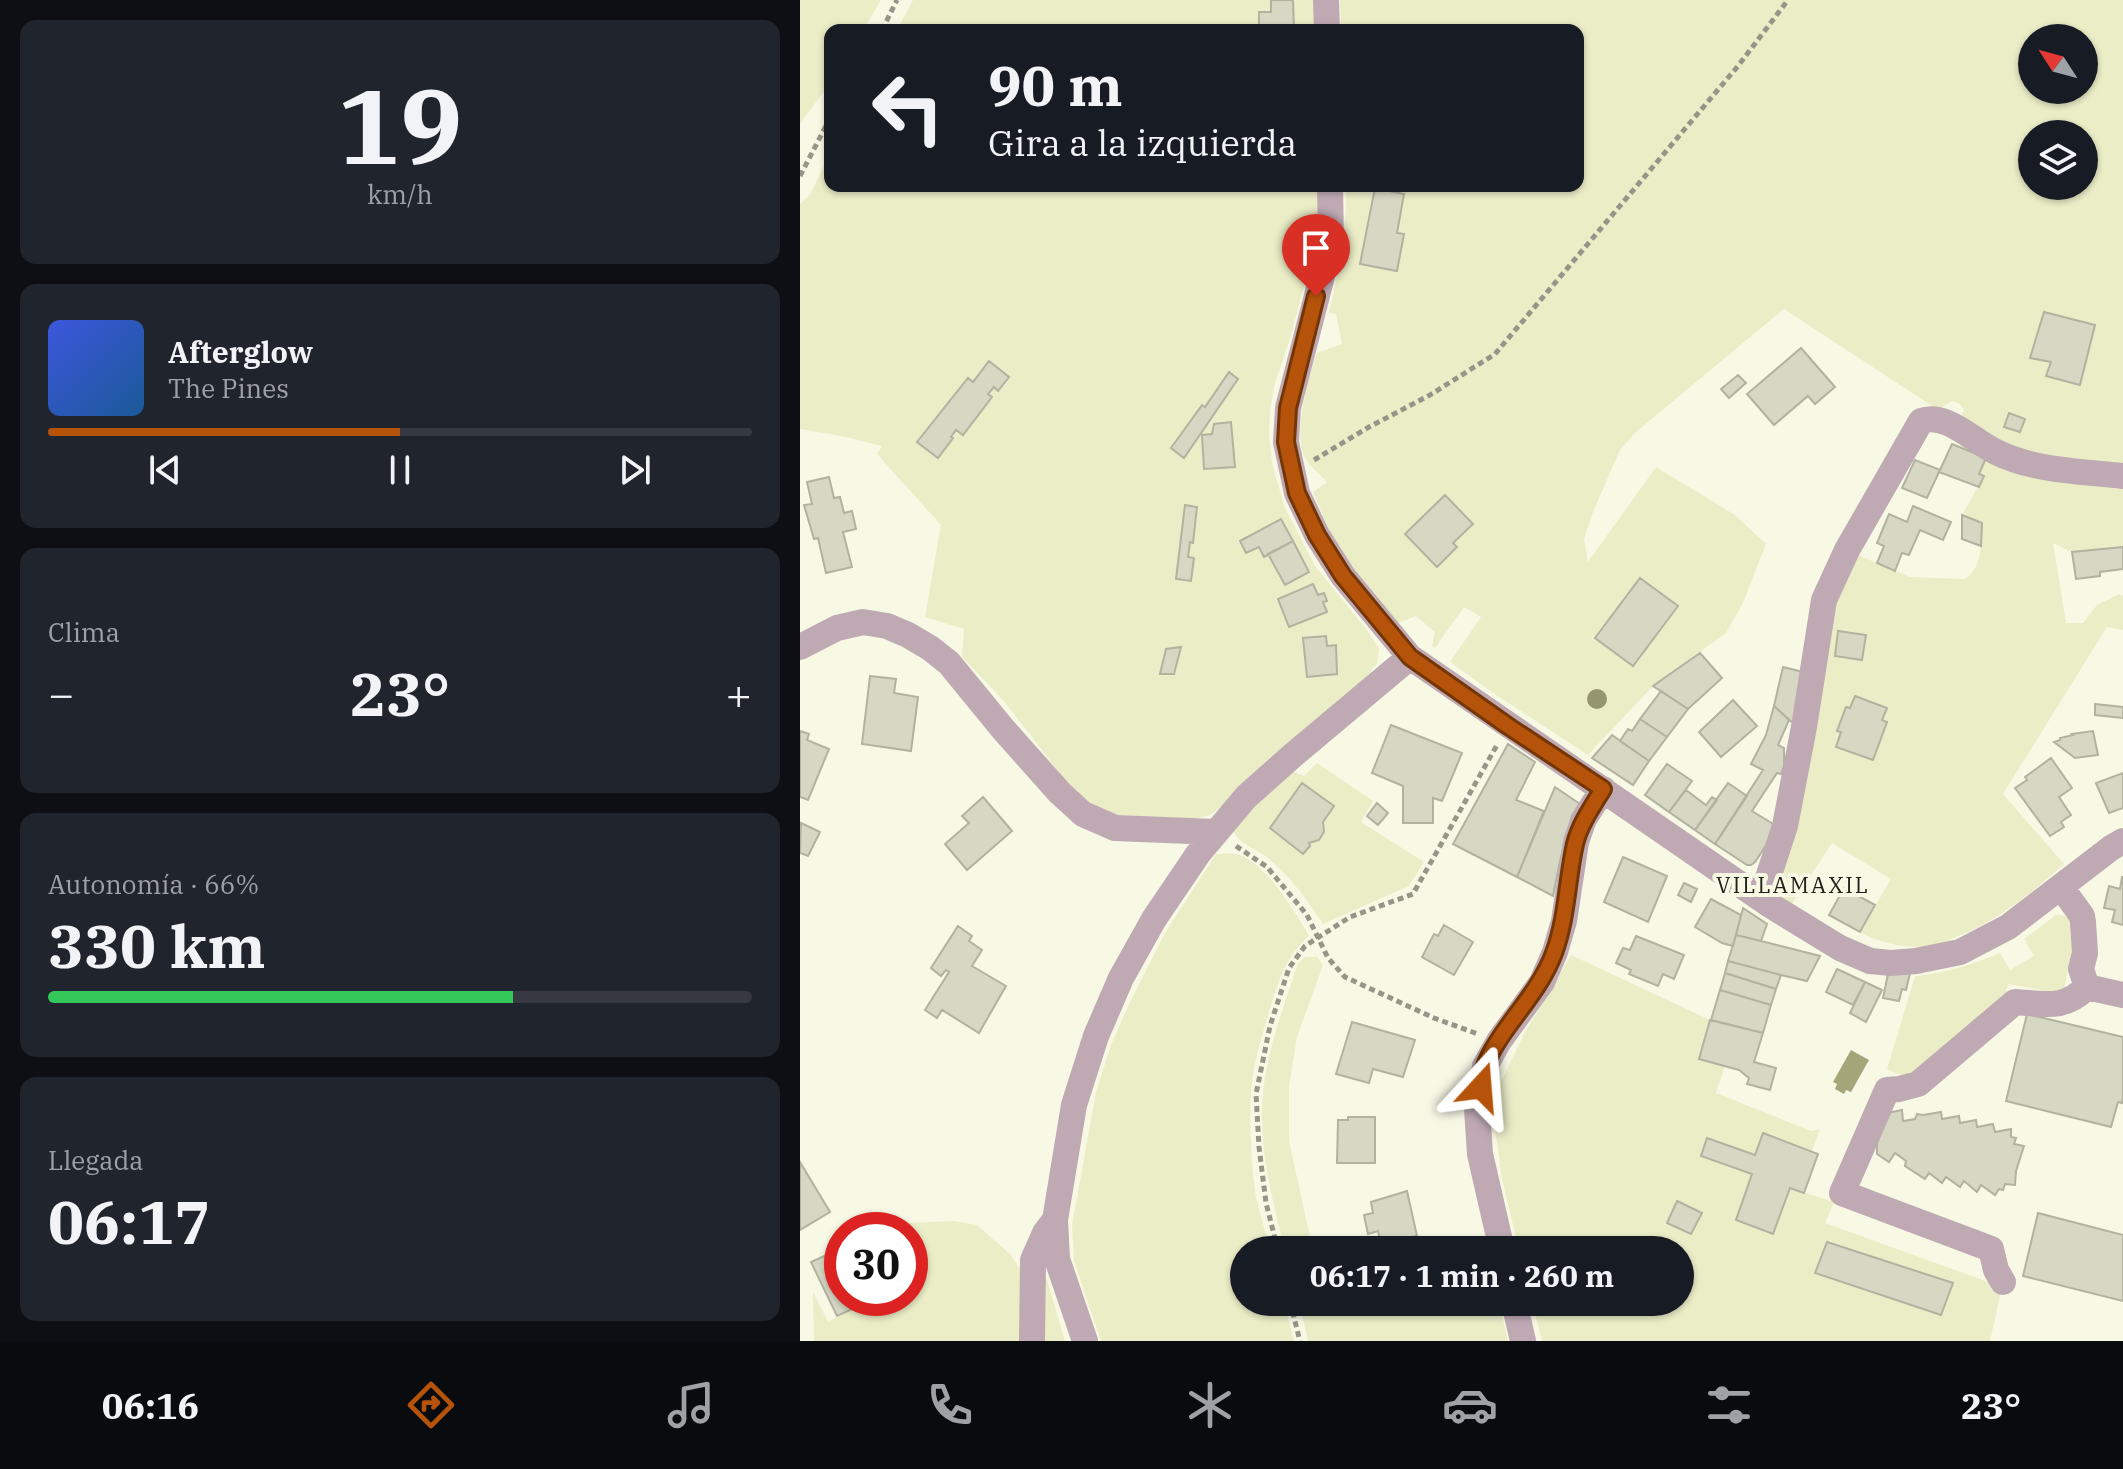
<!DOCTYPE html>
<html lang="es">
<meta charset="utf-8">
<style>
:root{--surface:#171b24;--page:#20242c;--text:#f1f3f6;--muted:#9ea1a6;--line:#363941;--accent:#b45309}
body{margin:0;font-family:"IBM Plex Serif",serif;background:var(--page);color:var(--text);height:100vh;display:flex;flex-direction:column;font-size:30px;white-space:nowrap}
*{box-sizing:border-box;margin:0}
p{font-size:26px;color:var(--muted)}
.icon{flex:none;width:44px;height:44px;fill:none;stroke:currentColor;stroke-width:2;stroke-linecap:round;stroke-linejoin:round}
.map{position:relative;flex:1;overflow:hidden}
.side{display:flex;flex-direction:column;gap:20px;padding:20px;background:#0d0f14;width:800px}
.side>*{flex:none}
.top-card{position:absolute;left:24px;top:24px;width:760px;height:168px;border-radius:16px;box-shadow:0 2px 6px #0004;background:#171b24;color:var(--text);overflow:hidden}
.needle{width:52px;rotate:306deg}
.tools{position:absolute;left:1218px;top:24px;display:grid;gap:16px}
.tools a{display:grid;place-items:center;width:80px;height:80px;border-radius:50%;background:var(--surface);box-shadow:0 2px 6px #0004;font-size:40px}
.speed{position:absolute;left:24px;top:1212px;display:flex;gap:16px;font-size:40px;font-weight:700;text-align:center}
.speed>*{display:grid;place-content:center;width:104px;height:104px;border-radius:50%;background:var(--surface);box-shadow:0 2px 6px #0004;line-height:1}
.speed .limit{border:12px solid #d22;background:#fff;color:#111}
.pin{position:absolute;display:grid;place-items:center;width:68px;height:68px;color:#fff;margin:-82px -34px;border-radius:50% 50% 50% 0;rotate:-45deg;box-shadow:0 0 8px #0007}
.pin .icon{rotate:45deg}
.me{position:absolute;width:88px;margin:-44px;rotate:19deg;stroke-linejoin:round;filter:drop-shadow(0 0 6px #0008)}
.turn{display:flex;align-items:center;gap:28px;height:168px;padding:0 32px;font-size:36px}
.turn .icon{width:104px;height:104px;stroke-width:2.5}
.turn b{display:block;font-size:56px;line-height:68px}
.big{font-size:60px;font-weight:800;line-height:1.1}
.side .widget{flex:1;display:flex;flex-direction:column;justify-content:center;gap:12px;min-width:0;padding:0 28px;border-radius:16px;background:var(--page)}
.side .dial{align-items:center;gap:0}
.dial b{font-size:104px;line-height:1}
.song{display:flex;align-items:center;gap:24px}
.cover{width:96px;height:96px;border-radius:12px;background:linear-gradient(135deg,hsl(230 70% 55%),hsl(210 70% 35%))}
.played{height:8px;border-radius:4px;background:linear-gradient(90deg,var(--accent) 50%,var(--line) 50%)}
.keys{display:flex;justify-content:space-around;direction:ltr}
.heat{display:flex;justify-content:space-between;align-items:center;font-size:44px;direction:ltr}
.charge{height:12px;border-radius:6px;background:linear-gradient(90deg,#34c759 66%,var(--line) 0)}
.trip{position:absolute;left:430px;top:1236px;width:464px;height:80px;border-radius:40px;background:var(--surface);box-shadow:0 2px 6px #0004;font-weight:800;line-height:80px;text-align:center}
.dock{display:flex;height:128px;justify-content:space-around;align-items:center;background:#090b0e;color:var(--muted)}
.dock .icon{width:56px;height:56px}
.dock .current{color:var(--accent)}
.dock b{font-size:36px;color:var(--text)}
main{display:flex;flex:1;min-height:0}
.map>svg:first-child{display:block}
.green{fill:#ebedc7;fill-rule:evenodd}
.water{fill:#a4a578}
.building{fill:#d7d8c4;stroke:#b1b29f;stroke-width:2}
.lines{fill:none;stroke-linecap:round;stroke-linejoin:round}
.path{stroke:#959688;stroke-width:5;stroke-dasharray:6 4;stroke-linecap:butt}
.minor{stroke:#bfaab4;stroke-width:26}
.tree{fill:#95956e}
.route-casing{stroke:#753606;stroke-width:20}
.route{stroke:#b45309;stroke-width:14}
.labels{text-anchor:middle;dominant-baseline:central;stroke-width:8;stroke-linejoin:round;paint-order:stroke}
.neighbourhood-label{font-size:22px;letter-spacing:2px;fill:#202119;stroke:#f8f9e5}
</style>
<main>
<section class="side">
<div class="widget dial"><b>19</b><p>km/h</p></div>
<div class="widget">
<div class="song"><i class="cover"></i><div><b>Afterglow</b><p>The Pines</p></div></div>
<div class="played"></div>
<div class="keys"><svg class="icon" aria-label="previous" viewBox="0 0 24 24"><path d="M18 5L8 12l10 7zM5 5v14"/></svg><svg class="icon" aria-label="pause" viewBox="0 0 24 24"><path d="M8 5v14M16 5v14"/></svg><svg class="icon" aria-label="next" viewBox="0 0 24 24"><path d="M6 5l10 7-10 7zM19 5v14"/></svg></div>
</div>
<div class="widget"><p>Clima</p>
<div class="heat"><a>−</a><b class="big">23°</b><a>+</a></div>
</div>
<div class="widget"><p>Autonomía · 66%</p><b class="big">330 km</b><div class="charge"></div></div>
<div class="widget"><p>Llegada</p><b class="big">06:17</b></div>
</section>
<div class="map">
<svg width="1323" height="1341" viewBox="0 0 1323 1341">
<rect width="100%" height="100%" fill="#f8f9e5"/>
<path class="green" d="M0,0H81L63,30H30V83L0,124Z
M113,0H517V30H97Z
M540,0H1323V468L1227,456L1162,420V414L1164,410L1160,404L1152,401L1141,408H1135L984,309L836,432L820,450L793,512L784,539L788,562L856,467L935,515L966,544L943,603L926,633L853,686L788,755L696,695L650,662L681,617L664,607L635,648L632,646L635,632L616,616L595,624L536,547L513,492L527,482C520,474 505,463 503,453C495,426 508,380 517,353L542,344L536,314L529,313C539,271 547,230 546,186H778V30H541ZM1232,38H1284V90H1232ZM1232,134H1284V186H1232Z
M30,153V186H519L517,238L490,339L475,383L470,409L469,434L472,463L485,508L515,566L567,630L579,649L577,664L572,668L568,680L411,815L387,821L321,816L294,809L268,784L204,701L162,657L164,629L125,617L141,525L77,454L82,446L42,436L0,429V204L10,195Z
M1186,458L1323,484V547L1272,552L1253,543L1266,623H1283L1297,605L1319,594L1323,596V630L1307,627L1203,794L1264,864C1230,894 1199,920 1156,937C1149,940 1140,945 1133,946C1107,949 1082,944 1060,932L1091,879L1032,843L992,904L978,894L1008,751L1030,606L1058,555L1110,577L1165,579C1183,567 1181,543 1182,523L1162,515L1184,476L1179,474Z
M517,763L573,801L561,822L624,862L609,886L523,924C507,900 492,878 469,859C456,848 445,848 433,832L437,819L488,770L504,776Z
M416,854C422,854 430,853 436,854C463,859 496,913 509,936C486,955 477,985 469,1012C461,1039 452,1068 451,1097C449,1125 452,1175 457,1202C461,1218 466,1234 471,1250H444V1302H484L494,1341H301L274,1261L272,1225L296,1092L311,1045L331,1000L365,933Z
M1256,915L1265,916L1277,927L1263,994L1208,984L1205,996L1118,1071C1105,1076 1100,1076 1087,1069L1115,976C1146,973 1172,965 1200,953L1210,970L1234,956L1224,939Z
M771,955L910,1020L900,1059L925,1066L916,1093L1011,1131L1020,1129L1012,1151L963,1133L955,1155L907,1138L902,1156L952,1174L936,1220L973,1233L990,1188L1034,1202L1025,1223L1202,1287L1190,1341H742L732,1302H880V1250H719L702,1179L695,1127L699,1086L723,1036Z
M505,957H517L523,965L497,1037L489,1086V1141L513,1250H485C473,1204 461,1157 462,1109C463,1060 483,1009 498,963Z
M153,1221L177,1225L211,1255L223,1274L220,1341H14L13,1292L28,1322L69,1301V1298H110V1230H69L109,1223Z
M243,1266L265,1341H237Z
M499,1302H699L708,1341H508Z"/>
<path class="water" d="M1051,1050L1069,1060L1051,1092L1046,1090L1044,1094L1035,1089L1037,1084L1033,1082Z"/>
<path class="building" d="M471,0H493L494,30H459V12H471Z
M554,25H585V30H554Z
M575,188L604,194L597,233L604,234L597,271L560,264Z
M1244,312L1295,325L1280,385L1246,376L1251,362L1230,358Z
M1001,348L1035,387L1015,404L1008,396L974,425L947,394Z
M189,361L209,377L198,391L194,387L188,394L192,397L163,435L156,430L151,437L153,438L138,458L117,442L168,378L173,382Z
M429,372L438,379L384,458L371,448L402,405L405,407Z
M938,375L946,383L929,398L921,389Z
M1209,413L1225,419L1220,432L1204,427Z
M431,422L435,467L404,469L402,435L412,434L414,424Z
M1152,444L1186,458L1179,474L1184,476L1179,487L1139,472L1127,498L1102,488L1115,460L1140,470Z
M29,477L34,498L40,497L44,513L52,511L56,529L43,532L52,567L26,573L18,538L14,539L4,505L12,504L7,482Z
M645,495L673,524L653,543L657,547L637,567L605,534Z
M385,505L397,507L393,543L390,542L388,557L394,558L391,581L376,579Z
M1113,506L1151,522L1143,540L1120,530L1109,555L1102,553L1095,571L1077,563L1084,546L1077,543L1089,514L1107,522Z
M1162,515L1182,523L1181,546L1162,539Z
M481,519L493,541L464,557L459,547L446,553L440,541Z
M493,541L509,572L485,585L468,554Z
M1323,547V569L1300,572V576L1276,579L1272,552Z
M840,578L878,606L833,666L795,638Z
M513,584L518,595L524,593L527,601L523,602L527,612L489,627L478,599Z
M1038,631L1066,635L1062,660L1035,656Z
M526,636L527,646L536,645L537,674L507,677L503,638Z
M381,647L374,674H360L366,649Z
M900,653L922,678L888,709L853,686Z
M983,667L1003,672L994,724L974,706Z
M70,676L96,679L94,693L118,697L111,751L62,744Z
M861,691L888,709L867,737L840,719Z
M1055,696L1087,708L1082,720L1087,722L1073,760L1036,747L1041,732L1037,731L1046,707L1050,708Z
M933,700L957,726L921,757L899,732Z
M1295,704L1323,707V718L1295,715Z
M974,706L989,720L978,745L984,748V766L981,774L977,773L952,811L978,827L955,862L951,865H947L915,844L963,770L951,764L966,735Z
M840,719L867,737L849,761L820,741L828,729L832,731Z
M591,725L662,753L642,801L633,798V823H603V786L572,773Z
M0,731L9,734L7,740L29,749L8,800L0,797Z
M1293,731L1298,755L1275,758L1254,742L1260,740V738L1273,735L1272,734Z
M812,735L849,761L833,785L792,758Z
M708,744L735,762L716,800L744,811L717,877L653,844Z
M1251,758L1272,788L1259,797L1271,815L1261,822L1264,827L1250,836L1215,788L1227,780L1225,777Z
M867,764L892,781L869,812L845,795Z
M1323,773V808L1309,813L1296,783Z
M502,783L534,806L523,822L524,832L519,840L509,843L510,846L503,854L470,828Z
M928,783L947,796L915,844L895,830Z
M755,787L780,804L772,816L760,861L753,896L717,877Z
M886,790L906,805L912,797L917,800L895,830L869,812Z
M183,797L212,831L167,870L145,844L169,823L162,816Z
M577,803L588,813L578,825L567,816Z
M1,823L20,832L8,856L0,853Z
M823,857L867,876L848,922L804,902Z
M1322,877H1323V925L1312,922L1315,910L1304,908L1309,886L1320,889Z
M884,883L897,889L891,902L878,895Z
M1044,888L1075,905L1060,932L1029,915Z
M911,899L941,915L933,946L922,943L895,927Z
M943,908L967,924L961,941L936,935Z
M644,925L673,942L654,975L622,957L634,934L638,936Z
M158,926L172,936L169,941L182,950L172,966L206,986L179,1033L142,1010L137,1018L125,1010L149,972L146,970L141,976L131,968Z
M936,935L961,941L1020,956L1007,981L981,975L928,961Z
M836,936L884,955L874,979L863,974L858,986L829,974L831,970L816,963L823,948L830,950Z
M928,961L981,975L976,989L925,973Z
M1037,969L1065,982L1053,1005L1026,992Z
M925,973L976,989L971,1005L920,990Z
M1110,973L1106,990L1102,989L1099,1001L1083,998L1088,974Z
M1065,982L1082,990L1066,1022L1050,1013Z
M920,990L971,1005L963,1033L911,1020Z
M1227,1014L1323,1037V1098L1322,1103L1318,1102L1311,1127L1206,1101Z
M910,1020L963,1033L954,1062L976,1068L970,1090L947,1084L949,1078L939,1070L899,1059Z
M552,1022L615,1040L603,1077L573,1069L569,1083L536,1074Z
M1102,1110L1103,1121L1115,1119L1117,1114L1123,1115L1141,1112L1142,1119L1159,1116L1160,1123L1176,1120L1177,1127L1193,1124L1195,1132L1211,1129V1137L1216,1138L1214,1144L1224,1146L1216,1171L1215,1185L1205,1184L1203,1190L1199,1189L1195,1195L1181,1185L1177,1192L1164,1181L1160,1187L1146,1177L1142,1183L1129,1173L1125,1179L1105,1166L1106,1161L1095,1153L1089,1162L1077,1154V1143L1087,1113Z
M548,1117H575V1163H537L538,1120H548Z
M963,1133L1018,1154L1004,1193L990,1188L973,1234L936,1220L952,1174L901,1156L907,1138L955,1155Z
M0,1162L30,1212L0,1230Z
M607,1191L617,1236L612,1237L615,1248L599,1250L597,1241L581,1245L578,1231L568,1234L564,1215L573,1213L571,1202Z
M877,1201L902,1213L891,1234L867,1223Z
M1238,1213L1323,1235V1301L1223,1276Z
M1027,1242L1153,1283L1141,1315L1015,1273Z
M42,1248V1298H69L70,1301L37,1316L11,1262Z"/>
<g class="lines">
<path class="path" d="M82,30L97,0
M0,176L30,118
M514,460L569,427L630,395L695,354L938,66L988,0
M436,846L467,867L507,915L528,958L545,977L634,1018L678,1034
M478,1250L466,1203L459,1147L456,1094L470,1026L489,968L505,946L550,917L613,894L697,745
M490,1302L500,1341"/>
<path class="minor" d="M526,0L527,30
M530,186L531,241L488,408L486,442L497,493L517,535L543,576L610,657L970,905L1040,948L1070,961L1091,963L1116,961L1160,952L1208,927L1311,848L1323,841
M0,647L37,628L63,622L87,626L108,635L130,648L149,663L203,729L260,793L283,814L315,828L415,832
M1261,887L1282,916L1283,922L1285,953L1281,969L1287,987
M961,899L985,826L1004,727L1024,600L1047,550L1121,421C1146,412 1172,440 1194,451C1233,471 1280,471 1323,476
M1287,987L1323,995
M702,1250L680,1154L677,1109L685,1066L699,1041L742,982L755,952L764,921L776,842L784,819L803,789
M1203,1282L1196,1270L1191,1249L1042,1193L1087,1090L1099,1089L1118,1084L1215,1002C1246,1004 1264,1010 1287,987
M714,1302L723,1341
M232,1341L233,1260L245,1233L255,1220
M285,1341L257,1259L255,1220L274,1105L296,1036L321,978L354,919L398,854L446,797L492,756L610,657"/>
</g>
<circle class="tree" cx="797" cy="699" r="10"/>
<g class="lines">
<g class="route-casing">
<path id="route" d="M516,296L488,408L486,442L497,493L517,535L543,576L610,657L708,726L803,789C792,807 780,824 775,844C767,880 767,918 754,953C738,996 704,1023 686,1063C683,1070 682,1079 681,1087"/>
</g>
<use href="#route" class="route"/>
</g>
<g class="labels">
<g class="neighbourhood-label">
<text x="993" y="884">VILLAMAXIL</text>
</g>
</g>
</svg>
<div class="tools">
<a><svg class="needle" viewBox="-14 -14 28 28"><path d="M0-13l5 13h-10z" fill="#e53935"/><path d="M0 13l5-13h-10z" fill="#9ea1a6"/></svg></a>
<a><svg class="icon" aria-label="layers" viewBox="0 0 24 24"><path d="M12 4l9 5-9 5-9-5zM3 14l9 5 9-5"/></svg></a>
</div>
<div class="speed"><div class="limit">30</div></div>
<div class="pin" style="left:516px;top:296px;background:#d93025"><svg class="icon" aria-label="arrive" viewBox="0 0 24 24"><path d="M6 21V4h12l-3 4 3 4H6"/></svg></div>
<svg class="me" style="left:681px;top:1087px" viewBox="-20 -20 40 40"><path d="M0-17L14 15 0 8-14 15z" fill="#b45309" stroke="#fff" stroke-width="4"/></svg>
<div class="trip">06:17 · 1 min · 260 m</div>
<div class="top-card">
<div class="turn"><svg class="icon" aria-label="left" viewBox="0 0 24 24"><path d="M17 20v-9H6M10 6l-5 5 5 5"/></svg><div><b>90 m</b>Gira a la izquierda</div></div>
</div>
</div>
</main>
<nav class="dock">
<b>06:16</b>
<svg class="icon current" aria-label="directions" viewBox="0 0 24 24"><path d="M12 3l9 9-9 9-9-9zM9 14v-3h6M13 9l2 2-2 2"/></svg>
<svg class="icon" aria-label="music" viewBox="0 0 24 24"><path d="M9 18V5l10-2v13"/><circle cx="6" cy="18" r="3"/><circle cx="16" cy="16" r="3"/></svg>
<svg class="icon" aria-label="phone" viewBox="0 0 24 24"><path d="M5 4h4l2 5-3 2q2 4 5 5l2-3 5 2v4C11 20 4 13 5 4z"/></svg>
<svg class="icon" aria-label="climate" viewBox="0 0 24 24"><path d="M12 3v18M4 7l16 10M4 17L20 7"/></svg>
<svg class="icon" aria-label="car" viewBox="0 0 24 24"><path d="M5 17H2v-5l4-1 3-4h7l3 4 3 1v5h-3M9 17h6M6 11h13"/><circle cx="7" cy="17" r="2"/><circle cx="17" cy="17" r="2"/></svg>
<svg class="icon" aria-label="filters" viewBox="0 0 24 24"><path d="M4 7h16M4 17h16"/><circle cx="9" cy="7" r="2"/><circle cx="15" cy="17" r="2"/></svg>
<b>23°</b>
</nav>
